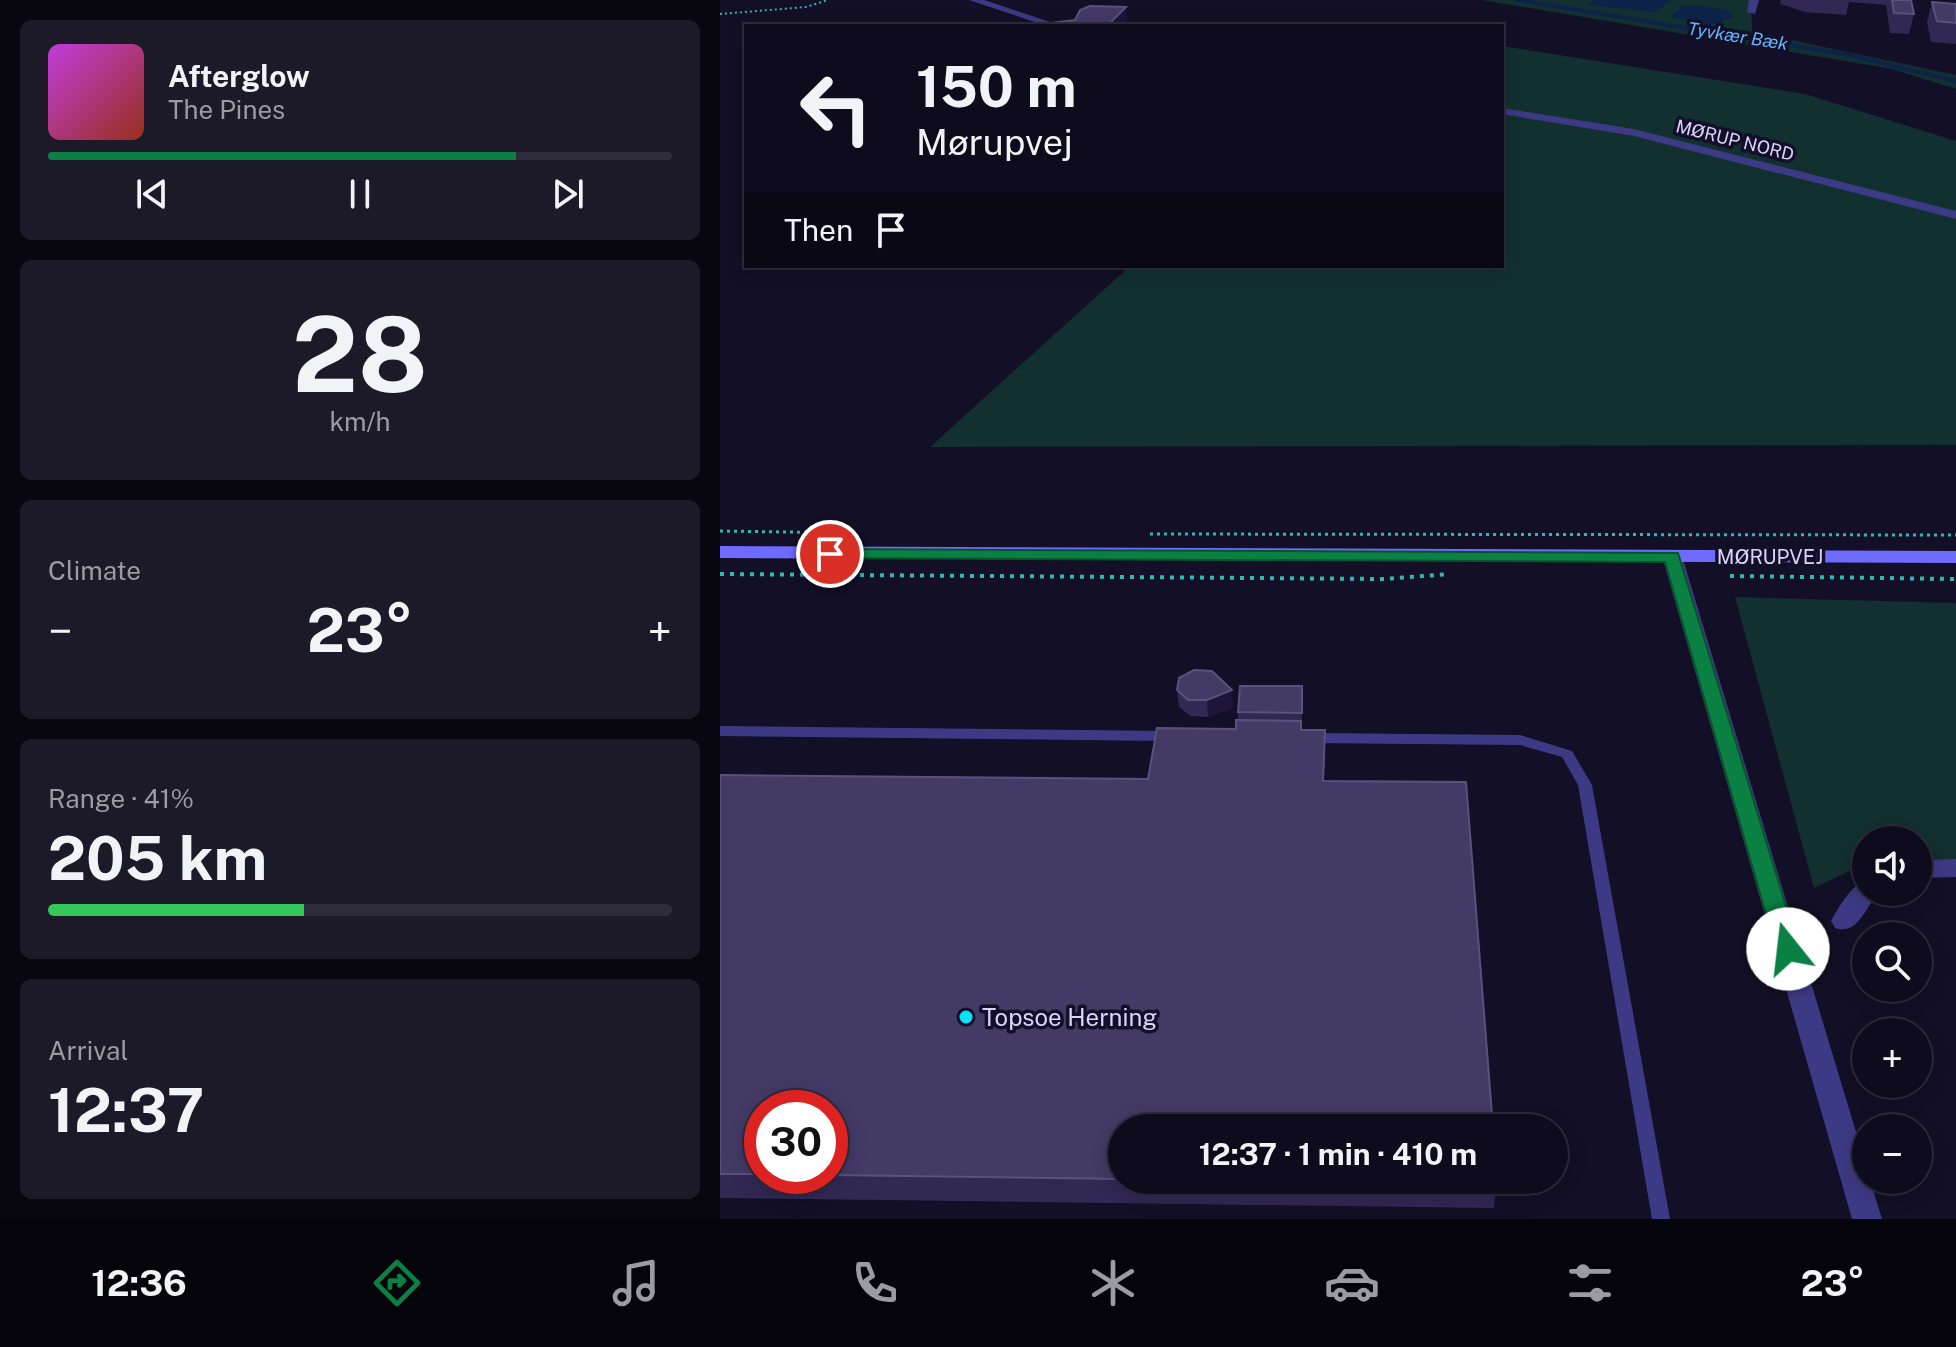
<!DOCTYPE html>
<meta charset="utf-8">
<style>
:root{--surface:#0e0b1c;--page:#1c1929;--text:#f1f3f6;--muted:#9b9ba3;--line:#2e2b3b;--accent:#0b8043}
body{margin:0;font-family:"Public Sans",sans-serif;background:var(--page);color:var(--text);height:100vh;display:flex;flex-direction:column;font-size:30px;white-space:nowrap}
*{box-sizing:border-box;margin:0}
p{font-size:26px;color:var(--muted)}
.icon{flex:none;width:44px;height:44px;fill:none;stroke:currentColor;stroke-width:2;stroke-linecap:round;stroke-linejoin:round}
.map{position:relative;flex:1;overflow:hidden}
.details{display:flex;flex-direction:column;gap:20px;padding:20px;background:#08060f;width:720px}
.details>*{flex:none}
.hud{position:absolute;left:24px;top:24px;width:760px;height:244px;border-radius:0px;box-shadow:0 4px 20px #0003,0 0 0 2px var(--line);background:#0e0b1c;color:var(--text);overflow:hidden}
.fabs{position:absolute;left:1132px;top:826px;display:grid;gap:16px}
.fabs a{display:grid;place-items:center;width:80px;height:80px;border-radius:50%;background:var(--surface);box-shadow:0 4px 20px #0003,0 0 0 2px var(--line);font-size:40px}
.speed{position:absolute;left:24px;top:1090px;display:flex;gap:16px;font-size:40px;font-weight:700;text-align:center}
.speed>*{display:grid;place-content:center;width:104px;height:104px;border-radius:50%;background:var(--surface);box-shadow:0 4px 20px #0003,0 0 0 2px var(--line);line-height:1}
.speed .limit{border:12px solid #d22;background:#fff;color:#111}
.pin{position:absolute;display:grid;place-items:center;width:68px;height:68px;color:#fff;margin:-34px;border:4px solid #fff;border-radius:50%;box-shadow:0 2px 8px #0007}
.me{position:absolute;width:88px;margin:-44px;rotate:344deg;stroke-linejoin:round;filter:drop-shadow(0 0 6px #0008)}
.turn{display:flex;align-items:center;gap:28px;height:168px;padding:0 40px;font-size:36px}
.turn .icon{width:104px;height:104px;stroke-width:2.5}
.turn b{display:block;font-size:56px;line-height:68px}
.then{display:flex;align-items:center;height:76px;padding:0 40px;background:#0003;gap:16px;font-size:30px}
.big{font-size:60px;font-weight:700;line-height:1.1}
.details .widget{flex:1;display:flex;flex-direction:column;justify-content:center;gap:12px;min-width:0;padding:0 28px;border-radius:12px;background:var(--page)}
.details .dial{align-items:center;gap:0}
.dial b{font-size:104px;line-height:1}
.song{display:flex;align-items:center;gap:24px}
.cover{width:96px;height:96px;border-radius:12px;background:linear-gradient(135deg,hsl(290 70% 55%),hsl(10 70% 35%))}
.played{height:8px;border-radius:4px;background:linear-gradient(90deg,var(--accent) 75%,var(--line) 75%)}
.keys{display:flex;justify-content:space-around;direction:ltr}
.heat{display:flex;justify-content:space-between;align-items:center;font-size:44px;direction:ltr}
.charge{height:12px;border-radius:6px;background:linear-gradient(90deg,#34c759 41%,var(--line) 0)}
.trip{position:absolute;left:388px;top:1114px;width:460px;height:80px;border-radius:40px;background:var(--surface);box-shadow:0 4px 20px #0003,0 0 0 2px var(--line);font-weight:700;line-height:80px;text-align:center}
.menu{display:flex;height:128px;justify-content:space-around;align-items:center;background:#06040b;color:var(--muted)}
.menu .icon{width:56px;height:56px}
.menu .selected{color:var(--accent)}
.menu b{font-size:36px;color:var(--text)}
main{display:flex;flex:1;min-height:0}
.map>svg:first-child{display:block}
.green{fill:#12302f}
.water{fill:#0c2248}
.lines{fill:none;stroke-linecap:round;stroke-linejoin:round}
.stream{stroke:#0c2248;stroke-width:4}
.path-far2{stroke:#2fb8b0;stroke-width:2;stroke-dasharray:2 3;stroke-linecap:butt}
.path-far1{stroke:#2fb8b0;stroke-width:3;stroke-dasharray:3 4;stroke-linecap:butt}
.path{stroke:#2fb8b0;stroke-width:4;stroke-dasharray:4 6;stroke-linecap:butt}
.lane{fill:#3d3a85;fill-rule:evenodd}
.street{fill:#3d3a85;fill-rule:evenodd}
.secondary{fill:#6f6bff;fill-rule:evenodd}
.wall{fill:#312854;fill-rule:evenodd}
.shaded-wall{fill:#1d163a}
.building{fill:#433a66;stroke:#5a527e;stroke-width:2}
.route{fill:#0b8043;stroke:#07532c;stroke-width:2}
.poi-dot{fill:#00e5ff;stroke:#130f26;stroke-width:3}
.labels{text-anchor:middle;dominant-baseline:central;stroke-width:7;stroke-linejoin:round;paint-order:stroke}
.far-water-label{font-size:18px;font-style:italic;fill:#62b6ff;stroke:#130f26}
.far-street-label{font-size:18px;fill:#d9d4ff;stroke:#130f26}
.street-label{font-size:20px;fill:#d9d4ff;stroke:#130f26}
.near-poi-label{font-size:24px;fill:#d9d4ff;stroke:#130f26;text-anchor:start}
</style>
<main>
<section class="details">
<div class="widget">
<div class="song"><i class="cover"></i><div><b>Afterglow</b><p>The Pines</p></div></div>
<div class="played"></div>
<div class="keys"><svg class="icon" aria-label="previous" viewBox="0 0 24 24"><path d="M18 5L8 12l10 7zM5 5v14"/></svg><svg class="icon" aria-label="pause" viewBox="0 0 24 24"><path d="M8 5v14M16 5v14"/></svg><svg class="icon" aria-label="next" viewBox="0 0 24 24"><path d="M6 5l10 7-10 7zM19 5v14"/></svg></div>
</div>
<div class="widget dial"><b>28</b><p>km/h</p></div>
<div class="widget"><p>Climate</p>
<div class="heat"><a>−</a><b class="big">23°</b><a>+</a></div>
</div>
<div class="widget"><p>Range · 41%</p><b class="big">205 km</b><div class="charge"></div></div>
<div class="widget"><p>Arrival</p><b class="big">12:37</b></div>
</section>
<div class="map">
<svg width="1236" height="1219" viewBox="0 0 1236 1219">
<rect width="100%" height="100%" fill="#130f26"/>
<path class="green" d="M762,0H1031L1032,28L1038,33L1236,75V89L1172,69Z
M782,46L1085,94L1236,141V445L210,447L410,266H782Z
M1015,597L1236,603V860L1198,859V840H1146V863L1094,888Z"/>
<path class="water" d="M873,0H949L950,1L936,12L868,5Z
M976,5L1007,10L1014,17L991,25L953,18L952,15L963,6Z"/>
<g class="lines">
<path class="stream" d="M798,0L1129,55L1236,81"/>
<path class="path-far2" d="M0,14L86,7L108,0"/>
<path class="path-far1" d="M0,531L130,533
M430,534L1236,535"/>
<path class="path" d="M0,574L664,579L729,574
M1010,576L1236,579"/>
<path class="lane" d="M0,726L449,731L454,733L456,736L454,739L449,741L0,736Z
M591,733L800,735L852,751L872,785L950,1219H932L858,785L842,757L800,745L591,743L586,741L584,738L586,735Z"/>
<path class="street" d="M249,0H264L342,26H327Z
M1029,0H1039L1035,14L1027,12Z
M782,108L914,129L1236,211V219L914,136L782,114Z
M952,550L962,556L1146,1165V1180H1150L1162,1219H1132L942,556Z
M1236,859V877L1198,878V860Z
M1146,880V892H1157L1155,897C1144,912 1136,935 1115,928L1111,921C1119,907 1131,885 1146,880Z"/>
<path class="secondary" d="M0,546L1236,551V563L0,558Z"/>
</g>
<path class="wall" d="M1061,0H1191L1194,14L1189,34L1170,33L1166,5L1129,2L1126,15L1085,12L1060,4Z
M1212,2L1236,4V44L1211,42L1207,22Z
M582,686V730L605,755L604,781L402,1128V1180H777L774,1208L0,1198V775L428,779L516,729L518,720V712ZM42,1108H110V1176H42Z
M457,690L513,707L488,717L470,716L459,707Z"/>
<path class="shaded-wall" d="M406,7L407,21L403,26H387Z
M512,690L513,707L488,717L487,700Z"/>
<path class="building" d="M1172,0H1191L1194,14L1174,13Z
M1212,2L1236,4V23L1217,21Z
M370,6L406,7L387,26H316V25L355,20L360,10Z
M474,670L492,671L512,690L487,700H468L457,690L459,678Z
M520,686H582V713L518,712Z
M516,720L581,721V730H605L603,781L746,782L773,1128H402V1179L110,1175V1108H42V1174H0V775L428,779L437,728L516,729Z
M495,1180H777V1183Z"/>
<path class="route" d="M110,549L958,553L1079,949L1076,956L1068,959L1059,956L1056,949L945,562L104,558V551Z"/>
<circle class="poi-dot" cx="246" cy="1017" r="8"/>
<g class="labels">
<g class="far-water-label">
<text transform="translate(1018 36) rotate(9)">Tyvkær Bæk</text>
</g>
<g class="far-street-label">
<text transform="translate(1015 140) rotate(14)">MØRUP NORD</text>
</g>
<g class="street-label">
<text x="1050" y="557">MØRUPVEJ</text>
</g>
<g class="near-poi-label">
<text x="262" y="1017">Topsoe Herning</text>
</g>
</g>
</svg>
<div class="fabs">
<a><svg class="icon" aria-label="sound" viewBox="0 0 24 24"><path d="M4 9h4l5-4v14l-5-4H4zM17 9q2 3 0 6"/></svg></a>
<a><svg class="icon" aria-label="search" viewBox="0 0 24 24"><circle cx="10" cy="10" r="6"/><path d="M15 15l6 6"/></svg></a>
<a>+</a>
<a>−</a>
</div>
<div class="speed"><div class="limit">30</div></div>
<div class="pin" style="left:110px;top:554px;background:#d93025"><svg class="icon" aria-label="arrive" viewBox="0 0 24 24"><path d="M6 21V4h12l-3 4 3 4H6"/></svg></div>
<svg class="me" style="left:1068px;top:949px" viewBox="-20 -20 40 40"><circle r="19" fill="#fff"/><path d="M0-13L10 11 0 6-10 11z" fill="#0b8043"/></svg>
<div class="trip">12:37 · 1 min · 410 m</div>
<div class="hud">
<div class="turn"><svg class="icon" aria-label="left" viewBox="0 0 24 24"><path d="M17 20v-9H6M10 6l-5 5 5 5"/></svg><div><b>150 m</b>Mørupvej</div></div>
<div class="then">Then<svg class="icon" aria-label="arrive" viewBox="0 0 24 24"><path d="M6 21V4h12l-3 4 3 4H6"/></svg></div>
</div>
</div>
</main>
<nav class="menu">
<b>12:36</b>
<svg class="icon selected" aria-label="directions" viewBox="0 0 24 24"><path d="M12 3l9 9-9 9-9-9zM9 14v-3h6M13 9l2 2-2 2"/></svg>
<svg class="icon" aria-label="music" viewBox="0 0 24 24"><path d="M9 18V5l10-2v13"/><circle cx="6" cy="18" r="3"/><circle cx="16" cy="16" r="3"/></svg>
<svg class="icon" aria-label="phone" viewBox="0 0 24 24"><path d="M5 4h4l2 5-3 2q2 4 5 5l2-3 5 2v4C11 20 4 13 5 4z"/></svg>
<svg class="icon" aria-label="climate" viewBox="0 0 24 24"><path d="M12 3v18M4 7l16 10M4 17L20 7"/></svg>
<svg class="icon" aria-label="car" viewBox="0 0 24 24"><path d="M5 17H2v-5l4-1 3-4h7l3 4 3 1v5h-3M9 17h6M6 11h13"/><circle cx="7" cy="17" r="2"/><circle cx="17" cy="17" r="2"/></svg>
<svg class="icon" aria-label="filters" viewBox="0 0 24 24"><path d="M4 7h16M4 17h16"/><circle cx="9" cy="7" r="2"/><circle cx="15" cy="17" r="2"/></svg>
<b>23°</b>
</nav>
